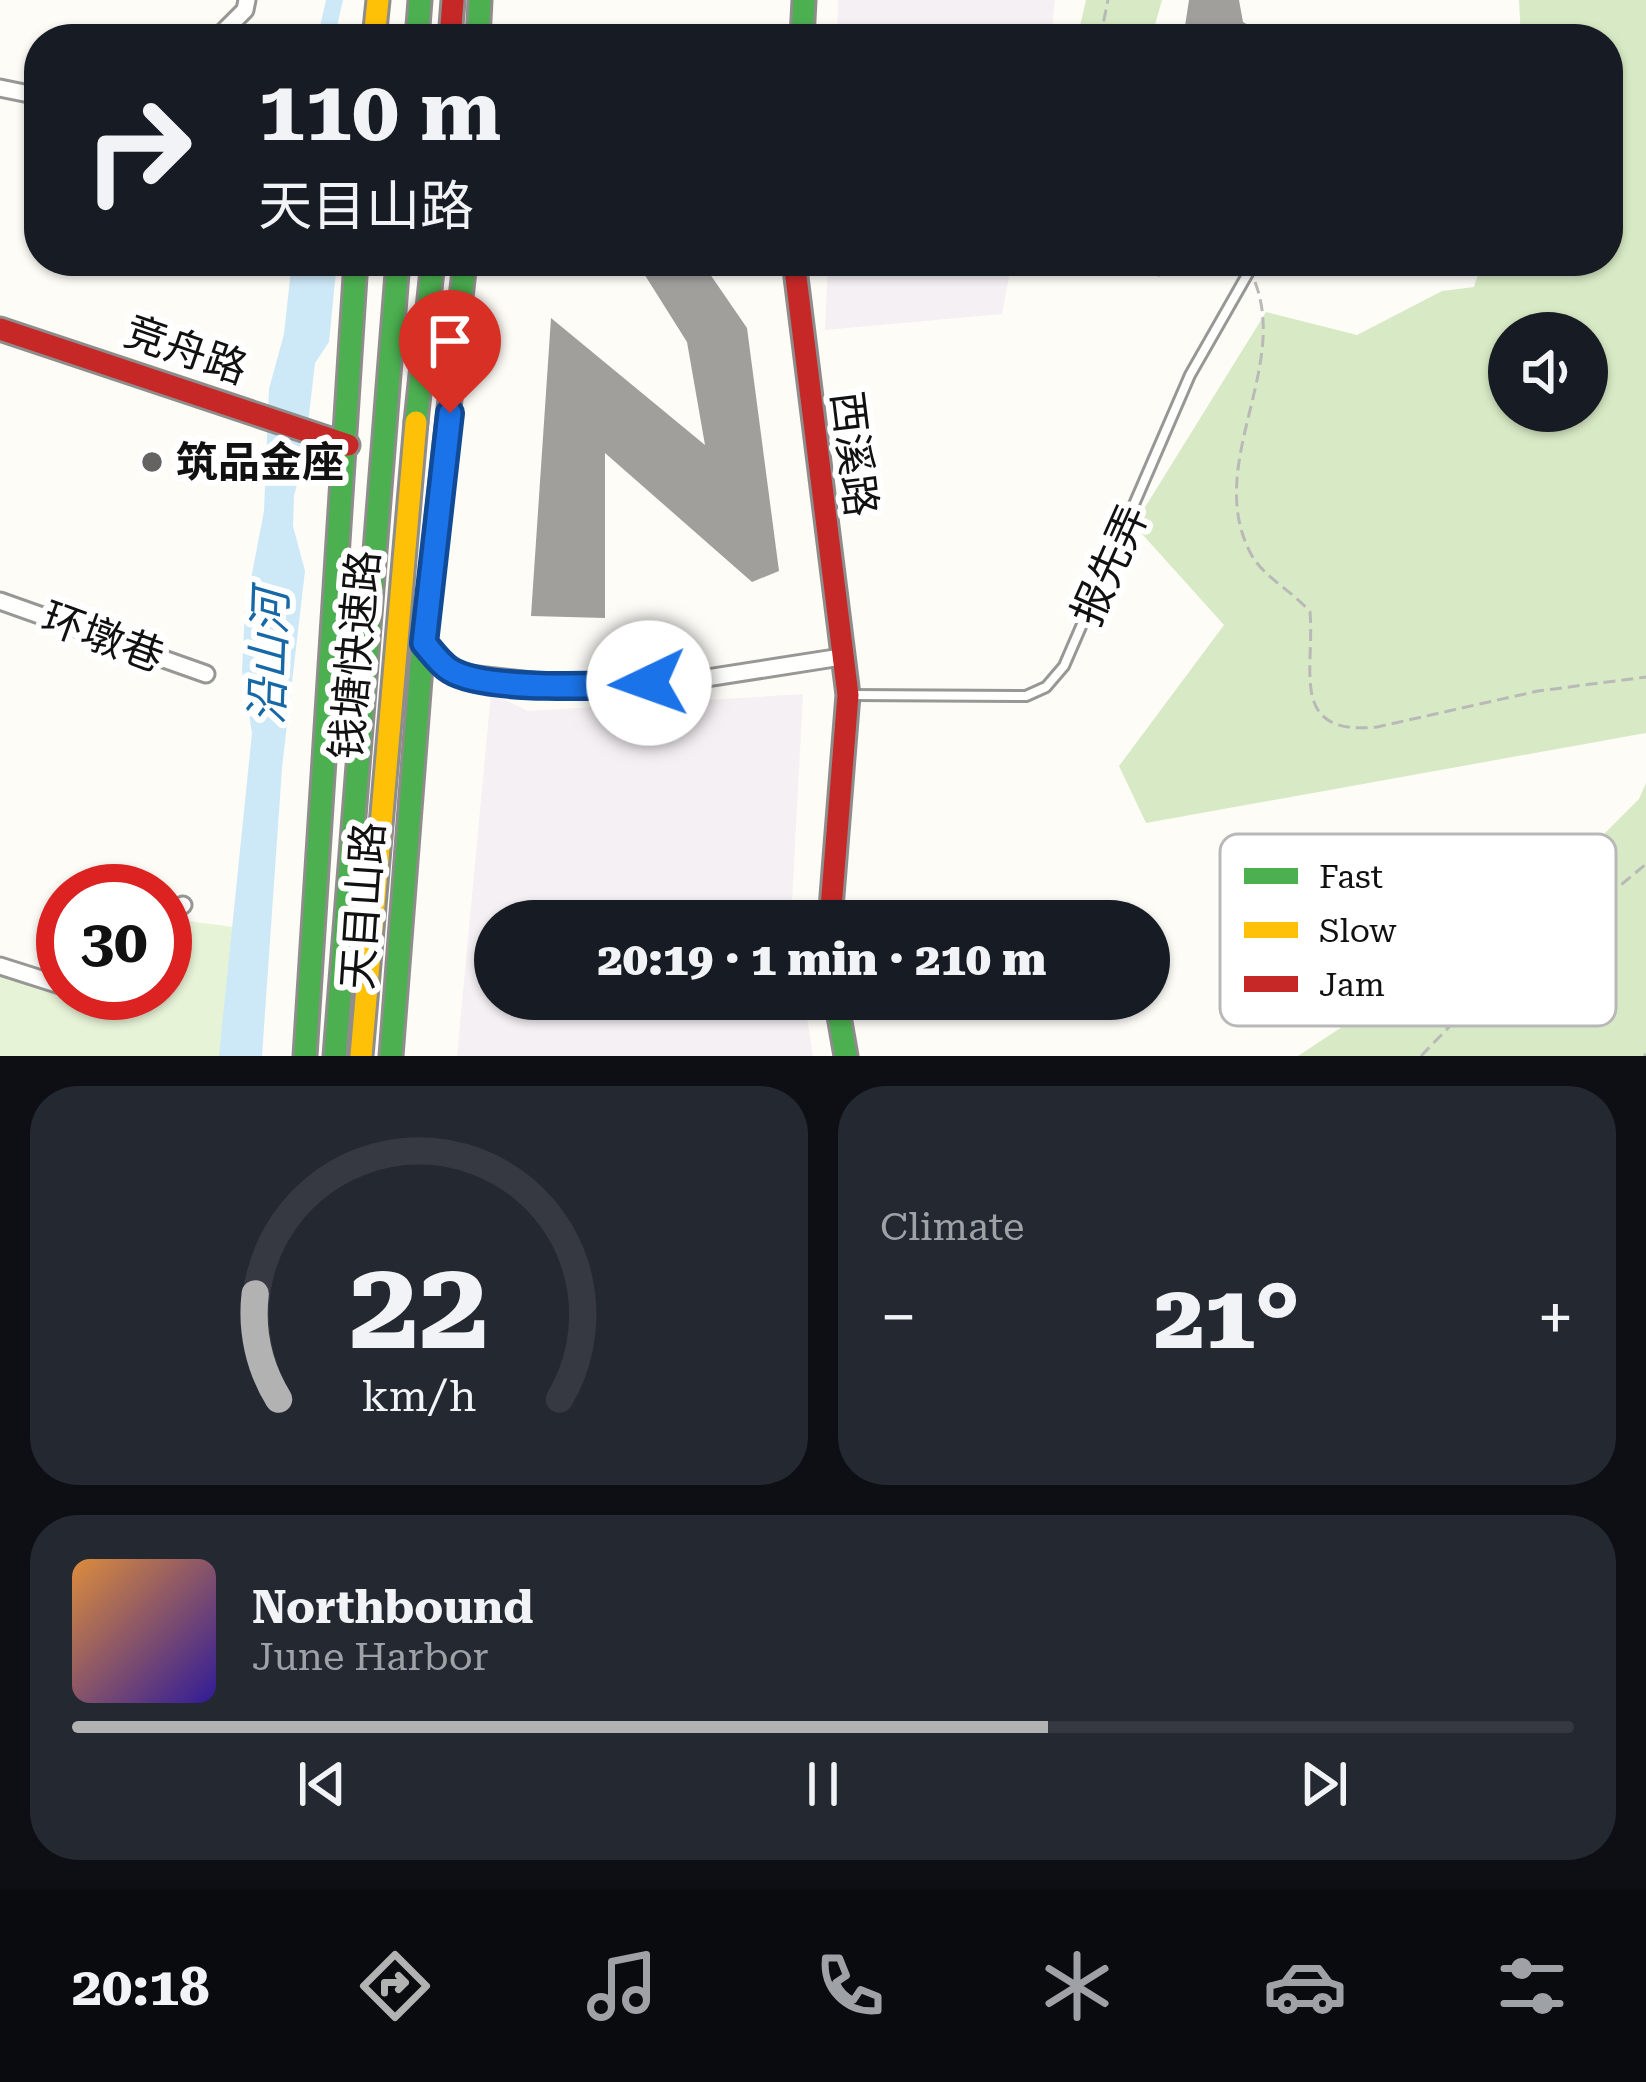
<!DOCTYPE html>
<meta charset="utf-8">
<style>
:root{--surface:#171b24;--page:#242831;--text:#f1f3f6;--muted:#9ea1a6;--line:#363941;--accent:#b2b2b3}
body{margin:0;font-family:"Roboto Serif","Noto Sans SC",serif;background:var(--page);color:var(--text);height:100vh;display:flex;flex-direction:column;font-size:45px;white-space:nowrap}
*{box-sizing:border-box;margin:0}
p{font-size:39px;color:var(--muted)}
.icon{flex:none;width:66px;height:66px;fill:none;stroke:currentColor;stroke-width:2;stroke-linecap:round;stroke-linejoin:round}
.map{position:relative;height:1056px;overflow:hidden}
.panel{display:flex;flex-direction:column;gap:30px;padding:30px;background:#0d0f14;flex:1}
.panel>*{flex:none}
.banner{position:absolute;left:24px;top:24px;width:1599px;height:252px;border-radius:48px;box-shadow:0 3px 9px #0004;background:#171b24;color:var(--text);overflow:hidden}
.tools{position:absolute;left:1488px;top:312px;display:grid;gap:24px}
.tools a{display:grid;place-items:center;width:120px;height:120px;border-radius:50%;background:var(--surface);box-shadow:0 3px 9px #0004;font-size:60px}
.speed{position:absolute;left:36px;top:864px;display:flex;gap:24px;font-size:60px;font-weight:700;text-align:center}
.speed>*{display:grid;place-content:center;width:156px;height:156px;border-radius:50%;background:var(--surface);box-shadow:0 3px 9px #0004;line-height:1}
.speed .limit{border:18px solid #d22;background:#fff;color:#111}
.pin{position:absolute;display:grid;place-items:center;width:102px;height:102px;color:#fff;margin:-123px -51px;border-radius:50% 50% 50% 0;rotate:-45deg;box-shadow:0 0 12px #0007}
.pin .icon{rotate:45deg}
.me{position:absolute;width:132px;margin:-66px;rotate:267deg;stroke-linejoin:round;filter:drop-shadow(0 0 9px #0008)}
.turn{display:flex;align-items:center;gap:42px;height:252px;padding:0 36px;font-size:54px}
.turn .icon{width:156px;height:156px;stroke-width:2.5}
.turn b{display:block;font-size:84px;line-height:102px}
.big{font-size:90px;font-weight:800;line-height:1.1}
.panel .widget{flex:1;display:flex;flex-direction:column;justify-content:center;gap:18px;min-width:0;padding:0 42px;border-radius:48px;background:var(--page)}
.panel .dial{align-items:center;gap:0}
.dial svg{height:312px;overflow:visible;fill:none;stroke:var(--line);stroke-width:7;stroke-linecap:round;text-anchor:middle}
.dial text{fill:var(--text);stroke:none}
.song{display:flex;align-items:center;gap:36px}
.cover{width:144px;height:144px;border-radius:18px;background:linear-gradient(135deg,hsl(30 70% 55%),hsl(250 70% 35%))}
.played{height:12px;border-radius:6px;background:linear-gradient(90deg,var(--accent) 65%,var(--line) 65%)}
.keys{display:flex;justify-content:space-around;direction:ltr}
.heat{display:flex;justify-content:space-between;align-items:center;font-size:66px;direction:ltr}
.panel .tiles{flex:1;display:grid;gap:30px;grid-template-columns:1fr 1fr}
.widget:last-child{grid-column:span 2}
.trip{position:absolute;left:474px;top:900px;width:696px;height:120px;border-radius:60px;background:var(--surface);box-shadow:0 3px 9px #0004;font-weight:800;line-height:120px;text-align:center}
.tabs{display:flex;height:192px;justify-content:space-around;align-items:center;background:#090b0e;color:var(--muted)}
.tabs .icon{width:84px;height:84px}
.tabs .selected{color:var(--accent)}
.tabs b{font-size:54px;color:var(--text)}
.map>svg:first-child{display:block}
.industrial{fill:#f5f0f3}
.green{fill:#e7f3d7}
.forest{fill:#d8eac5;fill-rule:evenodd}
.water{fill:#cde8f7}
.building{fill:#a19f9c}
.lines{fill:none;stroke-linecap:round;stroke-linejoin:round}
.lane-casing{stroke:#979795;stroke-width:14}
.street-casing{stroke:#979795;stroke-width:21}
.fast-casing{stroke:#8e8d8b;stroke-width:27}
.slow-casing{stroke:#8e8d8b;stroke-width:27}
.jam-casing{stroke:#8e8d8b;stroke-width:27}
.path{stroke:#b9b9b8;stroke-width:3;stroke-dasharray:12 6;stroke-linecap:butt}
.lane{stroke:#fffffe;stroke-width:8}
.street{stroke:#fffffe;stroke-width:15}
.fast{stroke:#4caf50;stroke-width:21}
.slow{stroke:#ffc107;stroke-width:21}
.jam{stroke:#c62828;stroke-width:21}
.route-casing{stroke:#114b97;stroke-width:30}
.route{stroke:#1a73e8;stroke-width:21}
.poi-dot{fill:#646362;stroke:#fff;stroke-width:4.5}
.labels{text-anchor:middle;dominant-baseline:central;stroke-width:12;stroke-linejoin:round;paint-order:stroke}
.street-label{font-size:42px;fill:#111;stroke:#fff}
.poi-label{font-size:42px;font-weight:bold;fill:#111;stroke:#fff;text-anchor:start}
.water-label{font-size:45px;font-style:italic;fill:#1768a6;stroke:#fff}
.key{fill:#fff;stroke:#b8b8b8;stroke-width:3}
.key-label{font-size:33px;fill:#111}
</style>
<div class="map">
<svg width="1646" height="1056" viewBox="0 0 1646 1056">
<rect width="100%" height="100%" fill="#fdfcf7"/>
<path class="industrial" d="M838,0H1055L1051,39H837Z
M828,261H1012L1002,314L825,330Z
M491,693L528,711L803,694L791,921H495V999H804L813,1056H457Z"/>
<path class="green" d="M179,920L242,928L224,1056H0V974L71,999L165,993V923Z"/>
<path class="forest" d="M1086,0H1162L1151,39H1077Z
M1519,0H1646V733L1146,823L1119,766L1224,625L1134,525L1266,312L1357,335L1442,291L1474,287L1482,261H1608V39H1521ZM1587,333V411H1509V333Z
M1646,783V1056H1298L1354,1019L1396,972L1510,928L1639,799Z"/>
<path class="water" d="M326,0H343L334,39H317Z
M292,261H337L329,342L315,363L304,458L294,496L293,526L305,571L282,768L262,1056H219L252,733L242,671L245,610L264,511L269,389L284,334Z"/>
<path class="building" d="M1189,0H1239L1243,22L1272,39H1183Z
M636,261H701L747,328L779,571L752,582L605,453V618L531,616L551,318L705,445L687,342Z"/>
<g class="lines">
<g class="lane-casing">
<path id="lane" d="M850,695L1026,696L1046,687L1064,666L1190,375L1255,261"/>
</g>
<g class="street-casing">
<path id="street" d="M216,39L245,10L247,0
M0,88L39,96
M0,601L206,674
M424,643L451,672L585,687L681,682L841,657
M165,914L183,905
M0,966L63,986"/>
</g>
<g class="fast-casing">
<path id="fast" d="M374,34V39
M417,39L420,0
M478,39L480,0
M802,39L804,0
M416,422L433,261
M836,999L846,1056
M305,1056L356,261
M335,1056L398,261
M391,1056L421,666L465,261"/>
</g>
<g class="slow-casing">
<path id="slow" d="M374,39L378,0
M361,1056L416,422"/>
</g>
<g class="jam-casing">
<path id="jam" d="M450,39L453,0
M794,261L848,695L830,921
M0,329L348,445"/>
</g>
<path class="path" d="M1100,39L1108,0
M1135,261L1159,275L1210,261
M1255,282C1289,370 1204,466 1251,554C1264,578 1293,591 1310,612C1315,671 1288,736 1377,727L1538,691L1646,677
M1421,1056L1478,997L1538,967L1584,902L1622,884L1646,864
M1644,1056L1646,1054"/>
<use href="#lane" class="lane"/>
<use href="#street" class="street"/>
<use href="#fast" class="fast"/>
<use href="#slow" class="slow"/>
<use href="#jam" class="jam"/>
</g>
<g class="lines">
<g class="route-casing">
<path id="route" d="M450,413L424,643C431,651 440,664 450,670C485,692 606,686 649,683"/>
</g>
<use href="#route" class="route"/>
</g>
<circle class="poi-dot" cx="152" cy="462" r="12"/>
<g class="labels">
<g class="street-label">
<text transform="translate(186 350) rotate(19)">竞舟路</text>
<text transform="translate(854 454) rotate(83)">西溪路</text>
<text transform="translate(1110 565) rotate(-66)">报先弄</text>
<text transform="translate(103 637) rotate(20)">环墩巷</text>
<text transform="translate(355 655) rotate(-85)">钱塘快速路</text>
<text transform="translate(363 906) rotate(-86)">天目山路</text>
</g>
<g class="poi-label">
<text x="176" y="462">筑品金座</text>
</g>
<g class="water-label">
<text transform="translate(269 657) rotate(-88)">沿山河</text>
</g>
</g>
<rect x="1220" y="834" width="396" height="192" rx="18" class="key"/>
<rect x="1244" y="868" width="54" height="16" fill="#4caf50"/>
<rect x="1244" y="922" width="54" height="16" fill="#ffc107"/>
<rect x="1244" y="976" width="54" height="16" fill="#c62828"/>
<g class="key-label">
<text x="1319" y="888">Fast</text>
<text x="1319" y="942">Slow</text>
<text x="1319" y="996">Jam</text>
</g>
</svg>
<div class="tools">
<a><svg class="icon" aria-label="sound" viewBox="0 0 24 24"><path d="M4 9h4l5-4v14l-5-4H4zM17 9q2 3 0 6"/></svg></a>
</div>
<div class="speed"><div class="limit">30</div></div>
<div class="pin" style="left:450px;top:413px;background:#d93025"><svg class="icon" aria-label="arrive" viewBox="0 0 24 24"><path d="M6 21V4h12l-3 4 3 4H6"/></svg></div>
<svg class="me" style="left:649px;top:683px" viewBox="-20 -20 40 40"><circle r="19" fill="#fff"/><path d="M0-13L10 11 0 6-10 11z" fill="#1a73e8"/></svg>
<div class="trip">20:19 · 1 min · 210 m</div>
<div class="banner">
<div class="turn"><svg class="icon" aria-label="right" viewBox="0 0 24 24"><path d="M7 20v-9h11M14 6l5 5-5 5"/></svg><div><b>110 m</b>天目山路</div></div>
</div>
</div>
<section class="panel">
<div class="tiles">
<div class="widget dial"><svg viewBox="0 0 100 80">
<path d="M14 69A42 42 0 1 1 86 69"/>
<path d="M14 69A42 42 0 0 1 8 42" stroke="#b2b2b3"/>
<text x="50" y="56" font-size="32" font-weight="700">22</text>
<text x="50" y="72" font-size="11">km/h</text>
</svg></div>
<div class="widget"><p>Climate</p>
<div class="heat"><a>−</a><b class="big">21°</b><a>+</a></div>
</div>
<div class="widget">
<div class="song"><i class="cover"></i><div><b>Northbound</b><p>June Harbor</p></div></div>
<div class="played"></div>
<div class="keys"><svg class="icon" aria-label="previous" viewBox="0 0 24 24"><path d="M18 5L8 12l10 7zM5 5v14"/></svg><svg class="icon" aria-label="pause" viewBox="0 0 24 24"><path d="M8 5v14M16 5v14"/></svg><svg class="icon" aria-label="next" viewBox="0 0 24 24"><path d="M6 5l10 7-10 7zM19 5v14"/></svg></div>
</div>
</div>
</section>
<nav class="tabs">
<b>20:18</b>
<svg class="icon selected" aria-label="directions" viewBox="0 0 24 24"><path d="M12 3l9 9-9 9-9-9zM9 14v-3h6M13 9l2 2-2 2"/></svg>
<svg class="icon" aria-label="music" viewBox="0 0 24 24"><path d="M9 18V5l10-2v13"/><circle cx="6" cy="18" r="3"/><circle cx="16" cy="16" r="3"/></svg>
<svg class="icon" aria-label="phone" viewBox="0 0 24 24"><path d="M5 4h4l2 5-3 2q2 4 5 5l2-3 5 2v4C11 20 4 13 5 4z"/></svg>
<svg class="icon" aria-label="climate" viewBox="0 0 24 24"><path d="M12 3v18M4 7l16 10M4 17L20 7"/></svg>
<svg class="icon" aria-label="car" viewBox="0 0 24 24"><path d="M5 17H2v-5l4-1 3-4h7l3 4 3 1v5h-3M9 17h6M6 11h13"/><circle cx="7" cy="17" r="2"/><circle cx="17" cy="17" r="2"/></svg>
<svg class="icon" aria-label="filters" viewBox="0 0 24 24"><path d="M4 7h16M4 17h16"/><circle cx="9" cy="7" r="2"/><circle cx="15" cy="17" r="2"/></svg>
</nav>
